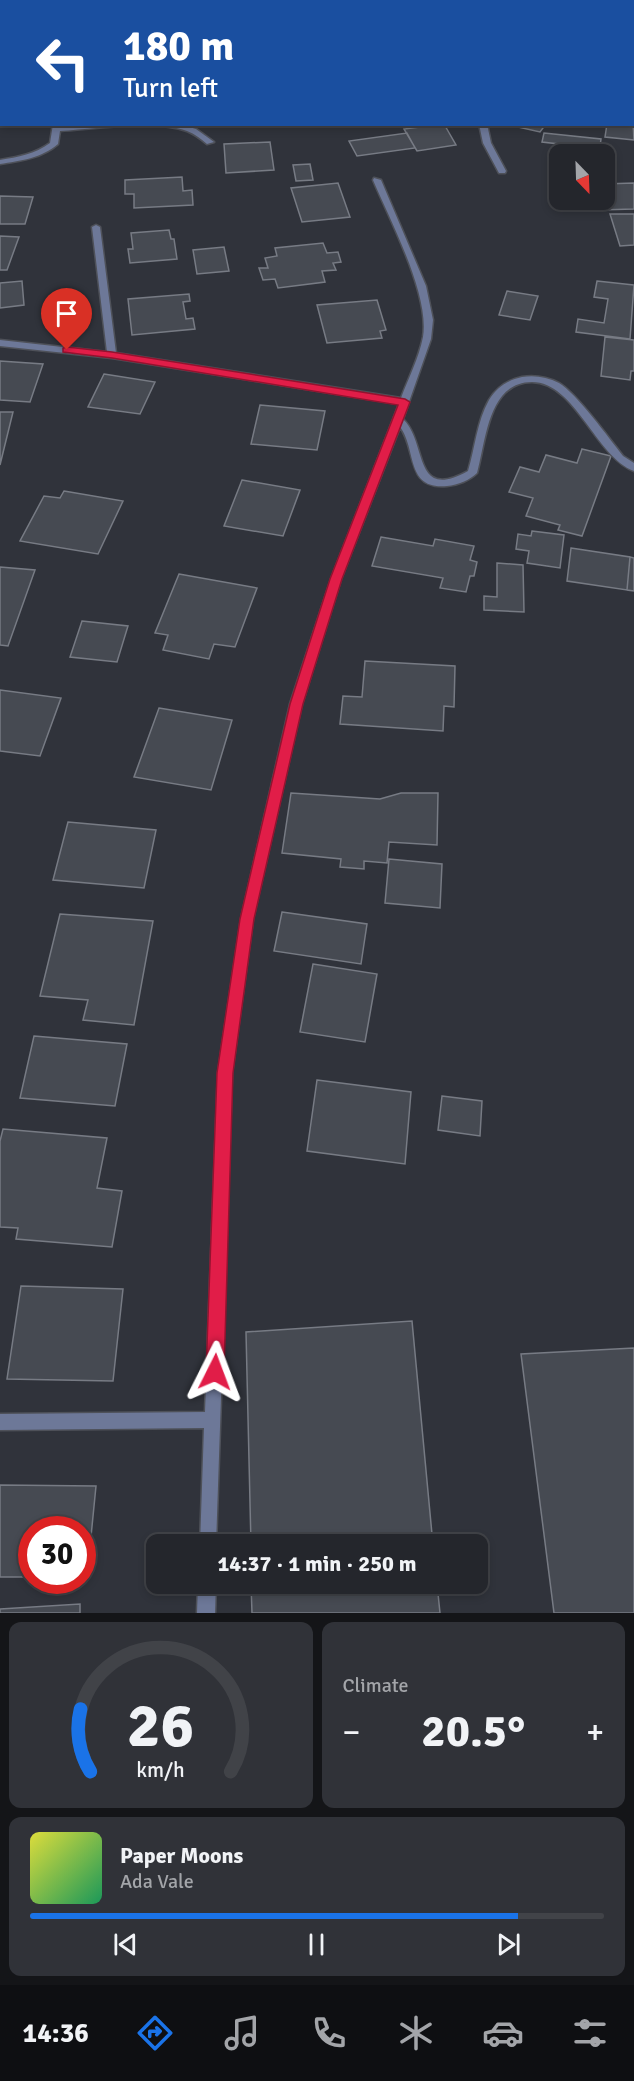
<!DOCTYPE html>
<meta charset="utf-8">
<style>
:root{--surface:#24262c;--page:#303238;--text:#f1f3f6;--muted:#a3a5a9;--line:#414348;--accent:#1a73e8}
body{margin:0;font-family:Signika,sans-serif;background:var(--page);color:var(--text);height:100vh;display:flex;flex-direction:column;font-size:22px;white-space:nowrap}
*{box-sizing:border-box;margin:0}
p{font-size:20px;color:var(--muted)}
.icon{flex:none;width:33px;height:33px;fill:none;stroke:currentColor;stroke-width:2;stroke-linecap:round;stroke-linejoin:round}
.map{position:relative;height:1613px;overflow:hidden}
.panel{display:flex;flex-direction:column;gap:9px;padding:9px;background:#141518;flex:1}
.panel>*{flex:none}
.banner{position:absolute;left:0px;top:0px;width:634px;height:126px;box-shadow:0 3px 9px #0003,0 0 0 2px var(--line);background:#1a4fa0;color:#fff;overflow:hidden}
.needle{width:39px;rotate:157deg}
.buttons{position:absolute;left:549px;top:144px;display:grid;gap:12px}
.buttons a{display:grid;place-items:center;width:66px;height:66px;border-radius:12px;background:var(--surface);box-shadow:0 3px 9px #0003,0 0 0 2px var(--line);font-size:30px}
.speed{position:absolute;left:18px;top:1516px;display:flex;gap:12px;font-size:30px;font-weight:700;text-align:center}
.speed>*{display:grid;place-content:center;width:78px;height:78px;border-radius:50%;background:var(--surface);box-shadow:0 3px 9px #0003,0 0 0 2px var(--line);line-height:1}
.speed .limit{border:9px solid #d22;background:#fff;color:#111}
.pin{position:absolute;display:grid;place-items:center;width:51px;height:51px;color:#fff;margin:-62px -26px;border-radius:50% 50% 50% 0;rotate:-45deg;box-shadow:0 0 6px #0007}
.pin .icon{rotate:45deg}
.me{position:absolute;width:66px;margin:-33px;rotate:3deg;stroke-linejoin:round;filter:drop-shadow(0 0 4px #0008)}
.turn{display:flex;align-items:center;gap:21px;height:126px;padding:0 24px;font-size:27px}
.turn .icon{width:78px;height:78px;stroke-width:2.5}
.turn b{display:block;font-size:42px;line-height:51px}
.big{font-size:45px;font-weight:700;line-height:1.1}
.panel .widget{flex:1;display:flex;flex-direction:column;justify-content:center;gap:9px;min-width:0;padding:0 21px;border-radius:12px;background:var(--page)}
.panel .dial{align-items:center;gap:0}
.dial svg{height:156px;overflow:visible;fill:none;stroke:var(--line);stroke-width:7;stroke-linecap:round;text-anchor:middle}
.dial text{fill:var(--text);stroke:none}
.song{display:flex;align-items:center;gap:18px}
.cover{width:72px;height:72px;border-radius:9px;background:linear-gradient(135deg,hsl(60 70% 55%),hsl(150 70% 35%))}
.played{height:6px;border-radius:3px;background:linear-gradient(90deg,var(--accent) 85%,var(--line) 85%)}
.keys{display:flex;justify-content:space-around;direction:ltr}
.heat{display:flex;justify-content:space-between;align-items:center;font-size:33px;direction:ltr}
.panel .tiles{flex:1;display:grid;gap:9px;grid-template-columns:1fr 1fr}
.widget:last-child{grid-column:span 2}
.trip{position:absolute;left:146px;top:1534px;width:342px;height:60px;border-radius:12px;background:var(--surface);box-shadow:0 3px 9px #0003,0 0 0 2px var(--line);font-weight:700;line-height:60px;text-align:center}
.dock{display:flex;height:96px;justify-content:space-around;align-items:center;background:#0e0f12;color:var(--muted)}
.dock .icon{width:42px;height:42px}
.dock .on{color:var(--accent)}
.dock b{font-size:27px;color:var(--text)}
.map>svg:first-child{display:block}
.building{fill:#464a52;stroke:#777b84;stroke-width:1.5}
.lines{fill:none;stroke-linecap:round;stroke-linejoin:round}
.service-casing{stroke:#4e5159;stroke-width:3}
.minor-casing{stroke:#4e5159;stroke-width:3}
.service{fill:#6d7898;fill-rule:evenodd}
.minor{fill:#6d7898;fill-rule:evenodd}
.route{fill:#e11d48;stroke:#92132f;stroke-width:1.5}
</style>
<div class="map">
<svg width="634" height="1613" viewBox="0 0 634 1613">
<rect width="100%" height="100%" fill="#30333b"/>
<path class="building" d="M633,122L634,140L605,137L607,124H633Z
M444,124L456,145L417,151L404,129Z
M505,124H546L540,132Z
M407,133L415,148L357,156L349,141Z
M544,133L601,139L599,154L558,151L559,144L542,142Z
M270,142L274,170L226,173L224,144Z
M310,164L313,180L296,181L293,165Z
M182,177L183,191L192,190L193,205L134,208V194H125V180Z
M338,183L350,217L302,222L291,188Z
M634,183V209L599,210L596,200H604V184Z
M0,196L33,197L25,224H0Z
M610,214H634V245L620,246Z
M169,230L171,239H174L177,259L130,263L128,249H133L131,233Z
M0,236L19,237L7,270H0Z
M323,243L327,253L338,252L341,262L333,263L336,270L322,271L325,282L278,288L275,279L263,280L259,268H268L265,258L277,256L275,248Z
M224,247L229,271L197,274L193,250Z
M22,281L24,305L0,308V283Z
M597,281L634,285L630,339L576,332L578,319L604,323L608,299L594,297Z
M507,291L538,296L530,320L499,315Z
M189,294L190,301L183,302L186,319L193,318L195,329L132,335L128,299Z
M377,300L386,330L380,331L382,338L327,343L317,305Z
M605,337L634,340V371H631L630,380L601,376Z
M0,361L43,364L30,402L0,400Z
M104,374L155,382L140,414L88,407Z
M260,405L325,411L317,450L251,444Z
M0,412H13L0,465Z
M582,449L611,456L582,536L558,530L560,525L526,516L533,498L509,492L520,467L539,472L546,455L577,463Z
M242,480L300,490L283,536L224,526Z
M64,491L123,501L98,554L20,541L44,496L60,498Z
M532,531L564,535L560,568L527,563L529,551L516,549L518,534L531,536Z
M381,537L433,546L435,539L474,546L470,560L477,562L474,576H470L466,592L440,588L443,578L372,566Z
M571,548L630,557L627,590L567,581Z
M630,557L634,558V591L627,590Z
M497,563L523,565L524,612L484,610V596L497,597Z
M0,567L35,570L8,646L0,645Z
M179,574L257,588L235,647L214,644L209,659L163,650L168,635L155,633Z
M82,621L128,626L117,662L70,657Z
M365,661L455,666L454,707L444,706L443,731L340,724L343,696L362,697Z
M0,690L61,698L40,756L0,751Z
M159,708L232,720L211,790L134,777Z
M291,793L380,799L401,793H438L437,845L389,842L387,863L364,861V869L340,867L341,859L282,853Z
M68,822L156,830L144,888L53,880Z
M389,859L442,864L440,908L385,903Z
M282,912L367,924L361,964L274,951Z
M60,914L153,921L134,1025L83,1020L88,1000L40,996Z
M313,964L377,974L365,1042L300,1032Z
M34,1036L127,1044L115,1106L20,1098Z
M317,1080L411,1092L405,1164L307,1151Z
M442,1096L482,1101L480,1136L438,1130Z
M3,1129L107,1138L97,1188L122,1191L112,1247L16,1239L18,1228L0,1227V1141Z
M21,1286L123,1289L113,1381L7,1379Z
M412,1321L433,1545H251L246,1332Z
M634,1348V1613H554L521,1354Z
M0,1485L96,1486L87,1577H82V1530H32V1577H0Z
M251,1584H437L440,1613H252Z
M80,1604V1613H0V1609Z"/>
<g class="lines">
<g class="service-casing">
<path id="service" d="M479,124H487L491,143L506,171L505,173H499L483,143Z"/>
</g>
<g class="minor-casing">
<path id="minor" d="M39,0H45L46,2H39Z
M124,0L144,2H125Z
M299,0H305L298,2Z
M491,0H497V2H491Z
M633,58H634V62H633Z
M53,124H61L60,127L90,124H179L196,129L214,142L207,144C201,139 195,134 187,131C155,119 94,129 60,131L58,144C42,158 20,161 0,164V160C18,157 35,154 50,143Z
M374,178L381,180L426,286L433,320L431,339L403,419C428,443 412,502 468,471C475,448 477,421 489,400C497,387 508,380 522,377C535,375 547,377 559,383C576,393 609,438 623,456L634,463V471C596,457 575,382 532,382C488,382 486,441 477,473C470,480 458,485 447,486C405,490 417,449 400,427L341,579L302,704L253,919L232,1073L216,1545H200L204,1428L0,1430V1414L205,1412L218,1073L241,919L290,704L331,579L399,404L112,358L0,346V340L107,352L92,227L96,225L100,227L116,353L401,398C408,379 419,358 423,337C430,295 390,220 373,180Z
M198,1584H216L215,1613H197Z"/>
</g>
<use href="#service" class="service"/>
<use href="#minor" class="minor"/>
</g>
<path class="route" d="M67,347L112,352L405,399L410,402L342,579L303,704L254,919L233,1073L224,1372L221,1379L215,1381L208,1379L206,1372L217,1073L240,919L290,704L330,579L398,405L112,358L63,352V348Z"/>
</svg>
<div class="buttons">
<a><svg class="needle" viewBox="-14 -14 28 28"><path d="M0-13l5 13h-10z" fill="#e53935"/><path d="M0 13l5-13h-10z" fill="#a3a5a9"/></svg></a>
</div>
<div class="speed"><div class="limit">30</div></div>
<div class="pin" style="left:67px;top:350px;background:#d93025"><svg class="icon" aria-label="arrive" viewBox="0 0 24 24"><path d="M6 21V4h12l-3 4 3 4H6"/></svg></div>
<svg class="me" style="left:215px;top:1372px" viewBox="-20 -20 40 40"><path d="M0-17L14 15 0 8-14 15z" fill="#e11d48" stroke="#fff" stroke-width="4"/></svg>
<div class="trip">14:37 · 1 min · 250 m</div>
<div class="banner">
<div class="turn"><svg class="icon" aria-label="left" viewBox="0 0 24 24"><path d="M17 20v-9H6M10 6l-5 5 5 5"/></svg><div><b>180 m</b>Turn left</div></div>
</div>
</div>
<section class="panel">
<div class="tiles">
<div class="widget dial"><svg viewBox="0 0 100 80">
<path d="M14 69A42 42 0 1 1 86 69"/>
<path d="M14 69A42 42 0 0 1 9 37" stroke="#1a73e8"/>
<text x="50" y="56" font-size="32" font-weight="700">26</text>
<text x="50" y="72" font-size="11">km/h</text>
</svg></div>
<div class="widget"><p>Climate</p>
<div class="heat"><a>−</a><b class="big">20.5°</b><a>+</a></div>
</div>
<div class="widget">
<div class="song"><i class="cover"></i><div><b>Paper Moons</b><p>Ada Vale</p></div></div>
<div class="played"></div>
<div class="keys"><svg class="icon" aria-label="previous" viewBox="0 0 24 24"><path d="M18 5L8 12l10 7zM5 5v14"/></svg><svg class="icon" aria-label="pause" viewBox="0 0 24 24"><path d="M8 5v14M16 5v14"/></svg><svg class="icon" aria-label="next" viewBox="0 0 24 24"><path d="M6 5l10 7-10 7zM19 5v14"/></svg></div>
</div>
</div>
</section>
<nav class="dock">
<b>14:36</b>
<svg class="icon on" aria-label="directions" viewBox="0 0 24 24"><path d="M12 3l9 9-9 9-9-9zM9 14v-3h6M13 9l2 2-2 2"/></svg>
<svg class="icon" aria-label="music" viewBox="0 0 24 24"><path d="M9 18V5l10-2v13"/><circle cx="6" cy="18" r="3"/><circle cx="16" cy="16" r="3"/></svg>
<svg class="icon" aria-label="phone" viewBox="0 0 24 24"><path d="M5 4h4l2 5-3 2q2 4 5 5l2-3 5 2v4C11 20 4 13 5 4z"/></svg>
<svg class="icon" aria-label="climate" viewBox="0 0 24 24"><path d="M12 3v18M4 7l16 10M4 17L20 7"/></svg>
<svg class="icon" aria-label="car" viewBox="0 0 24 24"><path d="M5 17H2v-5l4-1 3-4h7l3 4 3 1v5h-3M9 17h6M6 11h13"/><circle cx="7" cy="17" r="2"/><circle cx="17" cy="17" r="2"/></svg>
<svg class="icon" aria-label="filters" viewBox="0 0 24 24"><path d="M4 7h16M4 17h16"/><circle cx="9" cy="7" r="2"/><circle cx="15" cy="17" r="2"/></svg>
</nav>
